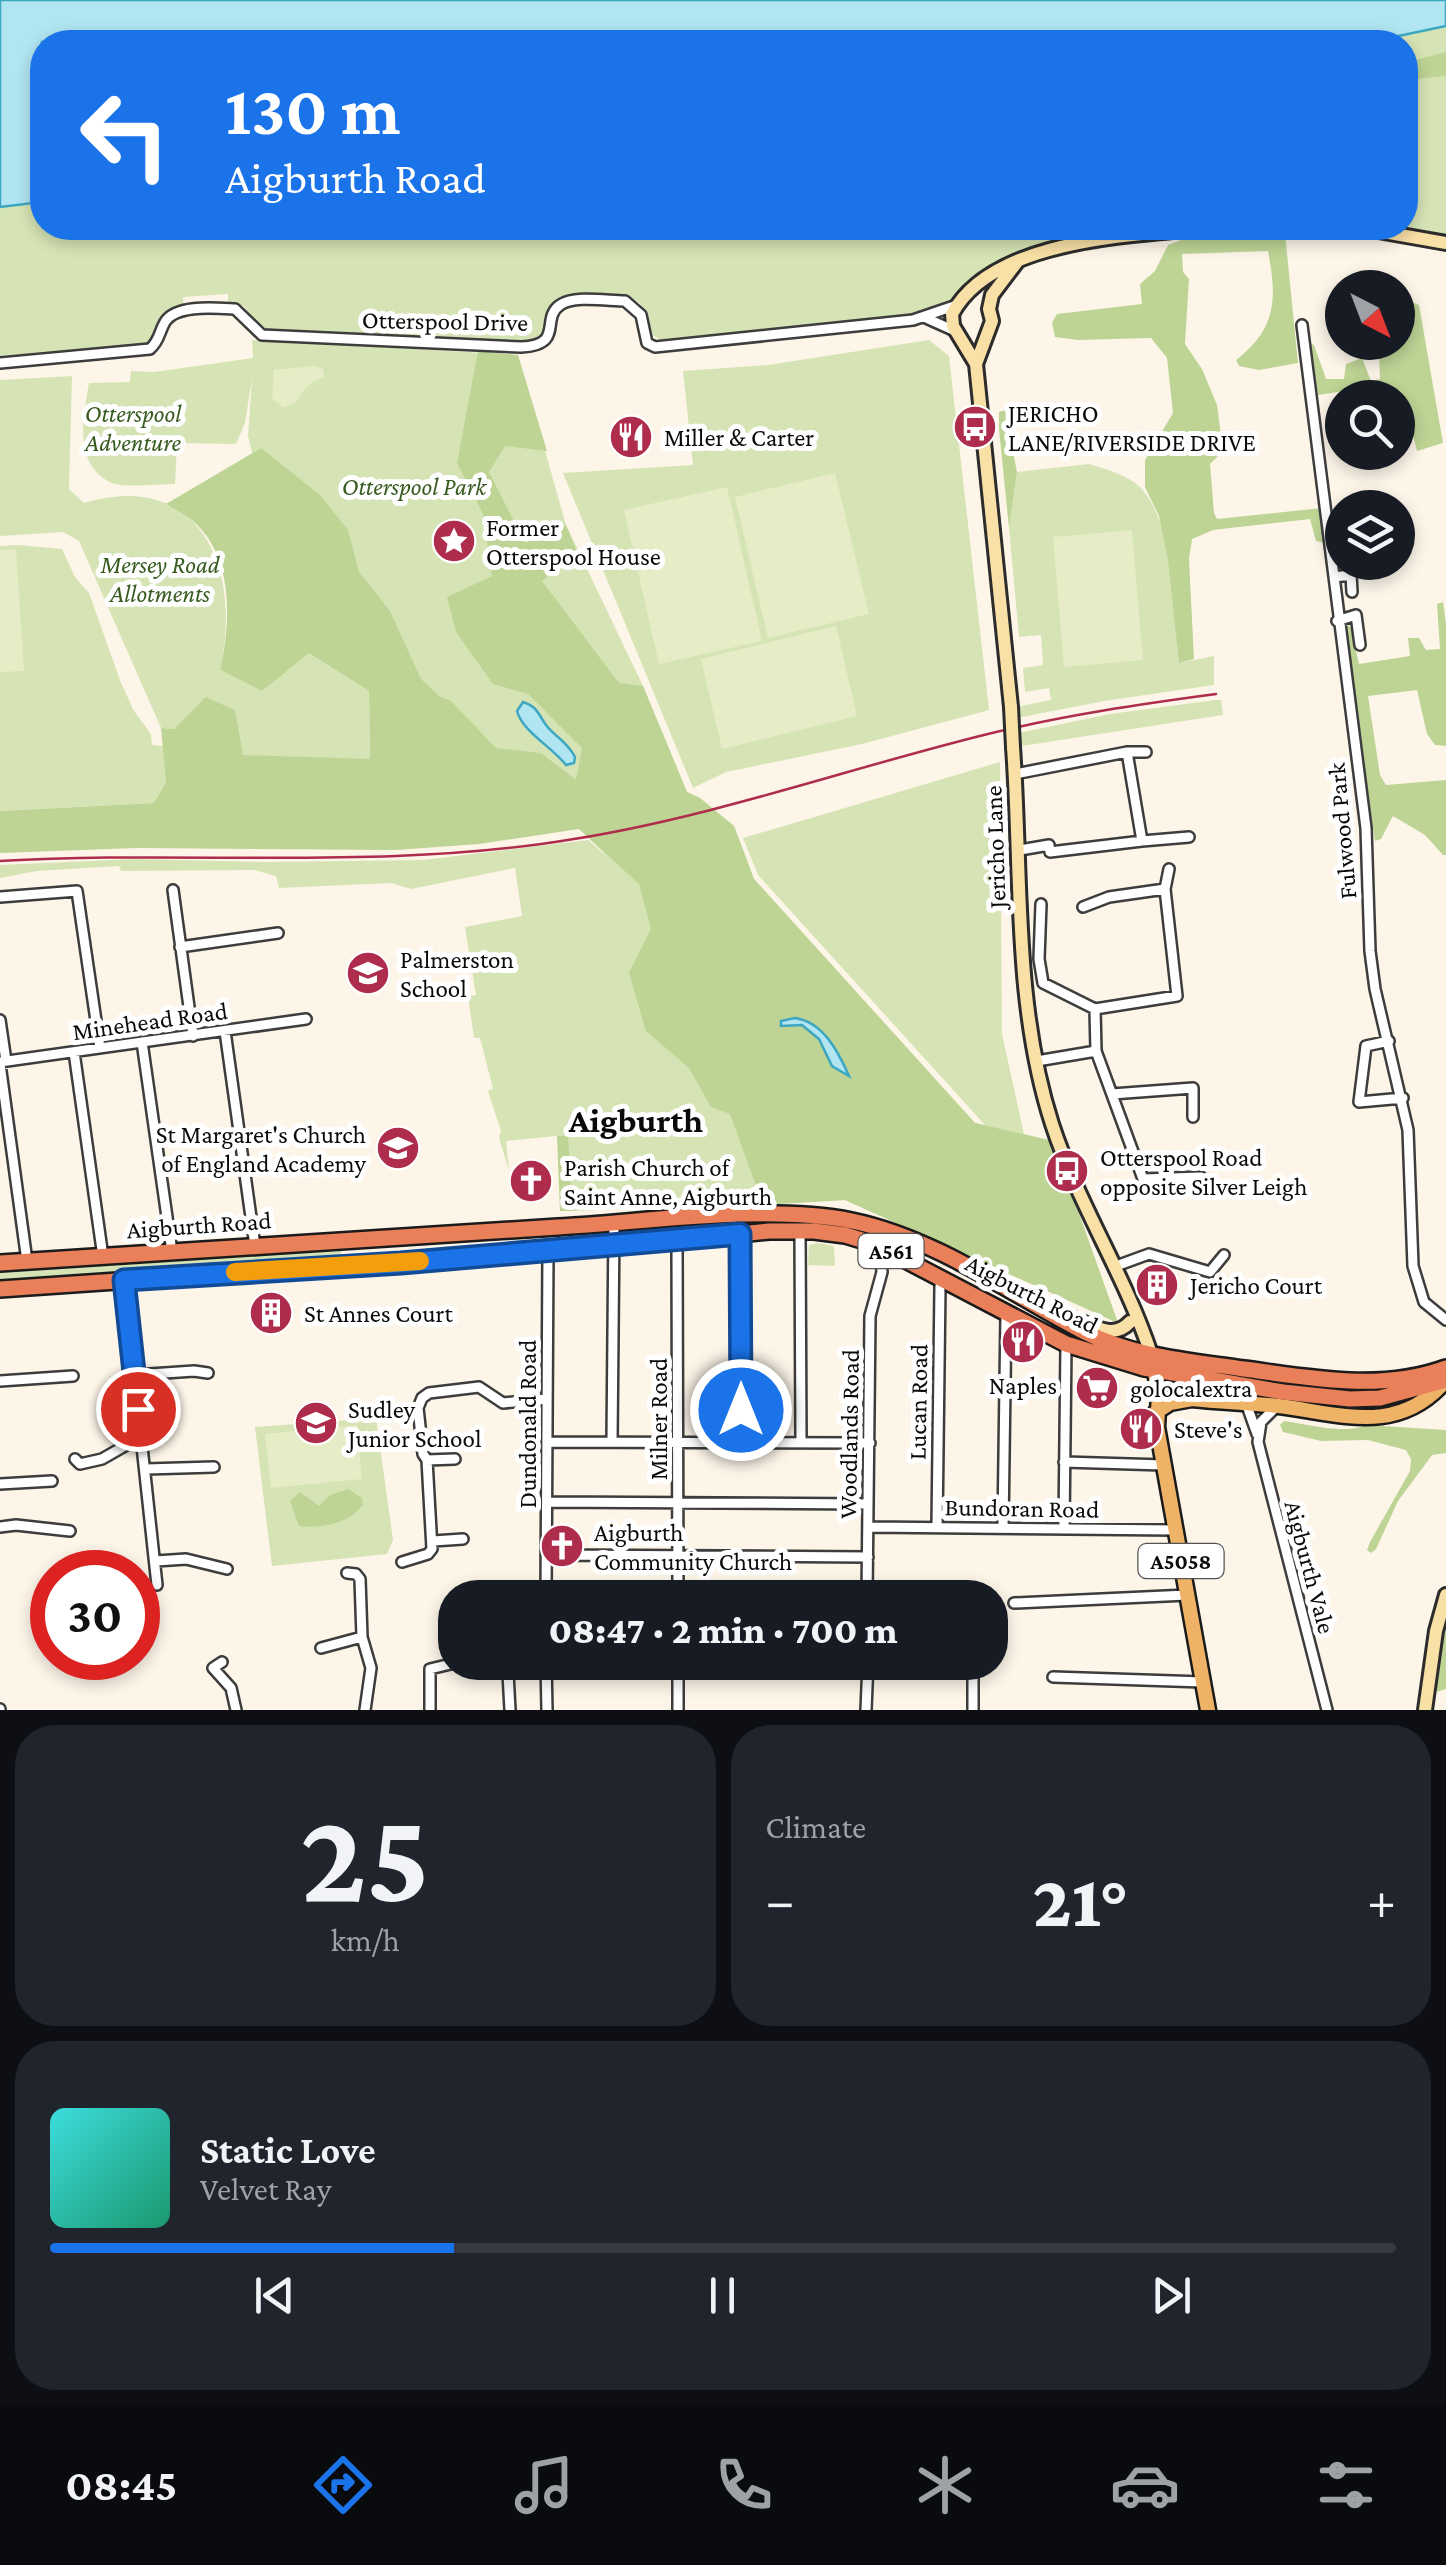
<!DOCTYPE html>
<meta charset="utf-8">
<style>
:root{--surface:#171b24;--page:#20242c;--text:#f1f3f6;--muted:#9ea1a6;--line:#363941;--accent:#1a73e8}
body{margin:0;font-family:"Crimson Pro",serif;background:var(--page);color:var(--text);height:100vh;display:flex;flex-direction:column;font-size:38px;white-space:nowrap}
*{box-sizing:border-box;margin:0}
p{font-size:32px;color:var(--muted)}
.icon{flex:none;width:55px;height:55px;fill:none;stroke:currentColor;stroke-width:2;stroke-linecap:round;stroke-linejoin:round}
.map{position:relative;height:1710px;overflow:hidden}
.details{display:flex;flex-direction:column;gap:15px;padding:15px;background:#0d0f14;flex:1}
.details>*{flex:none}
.top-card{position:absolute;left:30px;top:30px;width:1388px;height:210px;border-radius:40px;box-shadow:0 5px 15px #0003;background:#1a73e8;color:#fff;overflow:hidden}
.needle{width:65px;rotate:138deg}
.tools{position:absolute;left:1325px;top:270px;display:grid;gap:20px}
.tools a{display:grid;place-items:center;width:90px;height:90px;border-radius:50%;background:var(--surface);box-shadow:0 5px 15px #0003;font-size:50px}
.speed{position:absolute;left:30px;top:1550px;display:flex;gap:20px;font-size:50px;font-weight:700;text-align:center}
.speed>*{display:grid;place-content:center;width:130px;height:130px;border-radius:50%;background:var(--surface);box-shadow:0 5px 15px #0003;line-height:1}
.speed .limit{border:15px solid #d22;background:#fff;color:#111}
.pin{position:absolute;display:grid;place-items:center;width:85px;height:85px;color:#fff;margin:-42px;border:5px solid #fff;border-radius:50%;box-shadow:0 2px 10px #0007}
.me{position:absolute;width:110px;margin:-55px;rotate:0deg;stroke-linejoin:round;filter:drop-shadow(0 0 8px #0008)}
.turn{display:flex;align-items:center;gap:35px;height:210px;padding:0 30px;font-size:45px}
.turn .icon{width:130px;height:130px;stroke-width:2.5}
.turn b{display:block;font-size:70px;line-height:85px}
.big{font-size:75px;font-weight:800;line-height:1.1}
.details .tile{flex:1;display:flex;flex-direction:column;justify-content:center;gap:15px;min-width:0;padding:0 35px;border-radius:40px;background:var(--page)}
.details .dial{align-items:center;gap:0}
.dial b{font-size:130px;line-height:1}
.song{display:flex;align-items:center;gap:30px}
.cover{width:120px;height:120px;border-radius:15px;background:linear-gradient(135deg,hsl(180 70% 55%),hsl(160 70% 35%))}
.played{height:10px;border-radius:5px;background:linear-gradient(90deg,var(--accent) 30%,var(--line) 30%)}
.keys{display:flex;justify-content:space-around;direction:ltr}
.heat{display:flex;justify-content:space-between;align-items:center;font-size:55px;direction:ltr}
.details .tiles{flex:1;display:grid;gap:15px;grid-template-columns:1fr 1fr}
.tile:last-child{grid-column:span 2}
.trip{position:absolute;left:438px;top:1580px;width:570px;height:100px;border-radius:40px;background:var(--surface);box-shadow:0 5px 15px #0003;font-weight:800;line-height:100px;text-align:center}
.dock{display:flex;height:160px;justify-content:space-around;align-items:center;background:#090b0e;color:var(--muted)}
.dock .icon{width:70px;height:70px}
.dock .active{color:var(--accent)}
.dock b{font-size:45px;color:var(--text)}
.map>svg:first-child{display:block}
.green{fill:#d6e4b5}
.forest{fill:#bdd495}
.pitch{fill:#e6ecc6}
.water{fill:#b0e5f1;stroke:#3da7c2;stroke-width:2.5}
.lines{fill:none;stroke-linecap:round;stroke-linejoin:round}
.street-casing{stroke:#3d3d3d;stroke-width:14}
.secondary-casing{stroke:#2c2c2c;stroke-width:18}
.primary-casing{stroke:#1b1b1b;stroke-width:19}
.highway-casing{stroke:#1b1b1b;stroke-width:20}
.street{stroke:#fff;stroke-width:9}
.secondary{stroke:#f9e0a7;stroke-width:12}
.primary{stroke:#efb367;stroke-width:14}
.highway{stroke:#ea8059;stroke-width:15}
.rail{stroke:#ae2d4c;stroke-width:2.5}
.secondary-bridge-casing{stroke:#2c2c2c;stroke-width:18;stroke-linecap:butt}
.secondary-bridge{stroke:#f9e0a7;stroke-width:12}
.route-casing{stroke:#114b97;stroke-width:25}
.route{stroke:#1a73e8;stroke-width:18}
.slow{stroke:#f59e0b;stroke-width:18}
.labels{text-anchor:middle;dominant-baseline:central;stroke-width:10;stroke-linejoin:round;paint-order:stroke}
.shield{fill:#fff;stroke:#545454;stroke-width:2.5}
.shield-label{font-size:22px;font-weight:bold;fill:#0a0a0a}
.street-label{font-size:25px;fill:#0a0a0a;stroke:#fff}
.park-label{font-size:25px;font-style:italic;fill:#385b20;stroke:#fff}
.poi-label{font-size:25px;fill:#0a0a0a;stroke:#fff;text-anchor:start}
.district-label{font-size:35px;font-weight:bold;fill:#0a0a0a;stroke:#fff}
</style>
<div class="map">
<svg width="1446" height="1710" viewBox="0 0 1446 1710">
<rect width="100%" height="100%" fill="#fdf5e8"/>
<path class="green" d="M1446,26V238L1400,228H1405V42H1370Z
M42,202V228H1152L997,265L945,306L918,315L661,340L649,333L640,303C614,292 582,291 555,299C546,322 557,334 527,341L267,329L258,326L244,306L228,308V294L183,297L184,311L177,307L160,321L156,337L149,344L0,356V207Z
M252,340L518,355L566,525L643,686L687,792L700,798L734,826L754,879L975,1123L985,1125L758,875L743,838L1000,762L1002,1034L1024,1134L1053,1141L1118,1323L845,1200L573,1211L567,1135L506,1141L509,1171L499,1138L501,1131L488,1091L493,1089L480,1038H474L468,996L476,995L465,927L522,916L515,868L411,889L391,883L279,888L276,876L254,870L121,871L119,866L37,871L0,878V865L135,859L269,862L423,860L588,840L610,859L579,829L454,752L268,518L248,436L252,379L245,423L236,444L177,443L175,484C161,484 124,488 112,483C73,466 83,417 89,383L130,382L131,371L154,372L253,358Z
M929,340L949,356L989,710L862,744L726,772L693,788L563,473L693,465L683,371L768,365Z
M72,376L69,489L84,503C203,468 242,572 220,670L262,691L308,652L369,691L370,760L242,755L235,710L207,698L174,729L161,728L79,541L63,532L0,536V380Z
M1089,464C1106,469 1127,475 1140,487C1175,522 1174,615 1179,663L1214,656V685L1104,701L1017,718L1016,707L1051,700L1049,688L1025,692L1023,668L1043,665L1041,635L1019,637L1009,528L1017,472Z
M18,545L62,549L75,577L89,593L121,683L134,711L151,734L152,745L163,746L166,782L154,803L0,811V546Z
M1215,700H1221L1223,715L1022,746L1019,733L1110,714Z
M818,1243L834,1246L835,1266L808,1265L809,1245Z
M341,1251L344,1263L0,1282V1271Z
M376,1418L393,1540L387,1554L272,1566L255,1427Z"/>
<path class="forest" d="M1446,52V76L1405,80V63Z
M915,228H964L936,240L921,237Z
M1251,234H1285L1298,363L1259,370L1239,366L1236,360C1277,328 1277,299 1268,251L1182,254L1183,272L1189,279L1185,344L1202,369L1217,405L1223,451L1210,464L1214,513L1217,519L1322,508L1324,543L1316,541L1310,519L1213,530L1192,539L1189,559L1194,659L1179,663L1168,560L1159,516L1145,487V460L1173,413L1167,358L1151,338L1078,340L1055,337L1052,323L1057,314L1142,304L1140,284L1155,271L1168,245L1192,236Z
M1398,296L1419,305L1443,443L1417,451L1412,431L1398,434V398L1359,397L1357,389L1318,395L1311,344L1314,345L1326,379H1344L1346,364L1362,358L1371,381L1380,379L1379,353L1390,350V343L1398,342Z
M478,351L518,355L547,451L505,446L489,472L525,543L566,525L578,554L542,581L619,683L643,686L687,792L700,798L734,826L754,879L975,1123L1053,1141L1118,1323L845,1200L763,1205L730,1114L711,1107L689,1068L646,1031L629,973L651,929L639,884L579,829L479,844L396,850L137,848L0,853V811L154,803L166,782L161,728L174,729L206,697L235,710L243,755L370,759L369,691L309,653L262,691L220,670C231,622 234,557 193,521C185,514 174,509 166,504L261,448L320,495L348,530L359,572L390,611L421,679L439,696L451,701L496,748L541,753L576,780L582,748L528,694L493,684L456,632L447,597L492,576L483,514L457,463Z
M1005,410L1017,472L1009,528L999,429V412Z
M1443,602L1446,625V746L1435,745L1427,734L1417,690L1368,696L1380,775L1386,785L1446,780V855H1443L1425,835L1393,816L1381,839L1375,841L1342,626L1346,623L1351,628L1359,664L1410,656L1408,638H1419L1426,650L1440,649L1437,604Z
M568,1135L573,1211H560L557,1136Z
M1284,1421C1308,1424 1343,1435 1366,1425L1446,1430V1453L1432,1455L1398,1501L1376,1549L1371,1553L1367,1550L1370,1542L1410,1471L1411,1459L1406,1450L1368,1440L1321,1441L1283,1432L1280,1425Z
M348,1489L362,1498L363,1505C350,1523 321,1529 299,1526L290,1501L300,1492L319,1506L330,1495Z
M1446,1620V1689L1437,1692L1436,1672Z"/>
<path class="pitch" d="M315,366L323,369L324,376C319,380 309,383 305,389C298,398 297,406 283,407L272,398L274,370Z
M835,473L869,614L768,638L735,497Z
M727,487L762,641L659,664L624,510Z
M1132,530L1143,660L1064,667L1053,537Z
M16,549L24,671L0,672V550Z
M836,626L857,716L722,749L701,659Z
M357,1425L362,1479L271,1488L265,1434Z"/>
<path class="water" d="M0,0H1446V26L1370,42H42V202L0,207Z
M523,702C538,707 538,714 546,725C556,738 566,740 575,757L574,763L566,765C552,747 522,731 517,711Z
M795,1018C823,1022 838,1051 849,1076L832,1066L819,1039L802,1025L781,1026V1021Z"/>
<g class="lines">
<g class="street-casing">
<path id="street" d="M926,318L955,331
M1302,325L1366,828L1370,951L1375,989L1408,1130L1413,1266L1424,1302L1446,1320
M0,363L150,349C160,340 159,332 165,322C176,304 216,308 235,309L262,335L521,347C565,345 540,319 560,305C574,295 608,301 625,301L641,315L647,343L655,347L913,320L957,305
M1334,577L1351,575L1352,592
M1337,621L1356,615L1360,645
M1127,752L1142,841L1189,837
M1015,774L1127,752H1146
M1020,850L1049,845L1050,852L1142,841
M1165,889L1169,869
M173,890L193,1036
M0,897L77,891L100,1048
M1041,904L1039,959L1043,983L1095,1009
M1083,907L1109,897L1165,889L1177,996L1095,1009L1096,1051L1143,1179L1201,1177
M180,947L278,933
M0,1020L6,1061
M225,1031L255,1246
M1389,1041L1366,1046L1359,1102L1403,1098
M142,1042L172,1252
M74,1052L103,1257
M1037,1061L1096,1051
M0,1062L306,1019
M0,1064L27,1261
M1112,1094L1193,1088V1117
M800,1231L801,1443
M741,1234V1442
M677,1240L678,1598
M1116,1266L1149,1254L1210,1272L1224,1255
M124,1280L157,1585
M135,1375L194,1371L208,1373
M0,1381L73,1376
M1246,1403L1257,1434
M1276,1407L1261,1422L1258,1442L1327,1710
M547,1442L870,1443
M612,1442L614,1223
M75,1459L80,1464L102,1459L130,1443L142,1442
M427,1460L455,1459
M1064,1462L1164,1465
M146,1469L214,1467
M0,1484L52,1481
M547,1502L868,1504
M0,1527L16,1525L70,1531
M868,1527L1175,1530
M937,1527L940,1286L943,1277
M1003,1527L1006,1313
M1064,1528L1066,1344
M433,1541L463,1539
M546,1555L868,1557
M156,1561L186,1559L227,1569
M402,1562L428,1554L432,1549L427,1460L423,1454L418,1408L422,1398L429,1393L479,1387L503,1403L546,1399
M347,1573L356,1574L360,1579L362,1637L371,1668L365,1710
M546,1598L548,1251
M867,1598L870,1316L882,1272L880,1248
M1014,1603L1187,1595
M321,1648L362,1637
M222,1662L213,1668L231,1688L236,1710
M487,1662V1673
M502,1662L508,1673L510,1710
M546,1662L547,1710
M678,1669L868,1671
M1053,1677L1203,1682
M0,1709V1710
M430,1710V1669L459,1662
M678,1710V1662
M866,1710L868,1662
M973,1710V1662"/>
</g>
<g class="secondary-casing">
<path id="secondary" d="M1361,228L1446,243
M976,364L953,326L952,314C992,239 1130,236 1204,228
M1011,707L976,364L992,321L989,309L992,295L1017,262
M1013,747C1022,872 1013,1003 1052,1124C1078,1204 1125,1275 1151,1354
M1066,1317C1089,1321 1111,1343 1130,1322
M1425,1710L1436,1631L1446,1595"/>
</g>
<g class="primary-casing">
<path id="primary" d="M1153,1360L1159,1395L1157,1427L1208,1710
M1156,1412L1170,1403L1192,1399C1221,1402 1250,1403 1279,1406C1341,1414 1399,1436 1446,1380"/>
</g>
<g class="highway-casing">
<path id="highway" d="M0,1263C186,1251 372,1239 558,1227C648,1222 765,1204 852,1221C935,1238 1010,1293 1083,1331C1133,1357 1190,1361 1244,1369C1312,1378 1380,1392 1446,1368
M0,1289L614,1247L769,1231H814L845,1235L875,1244L1066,1344L1144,1368L1283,1392L1350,1399L1380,1398L1446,1380"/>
</g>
<use href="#street" class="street"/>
<use href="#secondary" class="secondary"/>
<use href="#primary" class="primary"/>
<use href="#highway" class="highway"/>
<path class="rail" d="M0,861C192,850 384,871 574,839C717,816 852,767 992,733C1066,715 1141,704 1216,694"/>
<g class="secondary-bridge-casing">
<path id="secondary-bridge" d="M1011,707L1013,747"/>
</g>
<use href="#secondary-bridge" class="secondary-bridge"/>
</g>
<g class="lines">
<g class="route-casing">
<path id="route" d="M138,1409L124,1280L401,1263L740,1234L741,1410"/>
</g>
<use href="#route" class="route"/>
<path class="slow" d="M235,1272L420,1261"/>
</g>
<defs>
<g id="bus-disc" transform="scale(2.25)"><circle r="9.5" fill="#ae2d4c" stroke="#fff"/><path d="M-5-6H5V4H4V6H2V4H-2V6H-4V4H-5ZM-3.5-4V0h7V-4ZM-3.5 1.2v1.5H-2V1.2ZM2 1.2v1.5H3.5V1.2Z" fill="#fff"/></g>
<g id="restaurant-disc" transform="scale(2.25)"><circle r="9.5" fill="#ae2d4c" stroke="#fff"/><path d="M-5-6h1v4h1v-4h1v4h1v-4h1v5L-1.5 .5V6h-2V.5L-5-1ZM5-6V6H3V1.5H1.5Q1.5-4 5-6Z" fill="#fff"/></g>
<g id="sight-disc" transform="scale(2.25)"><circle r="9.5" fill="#ae2d4c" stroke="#fff"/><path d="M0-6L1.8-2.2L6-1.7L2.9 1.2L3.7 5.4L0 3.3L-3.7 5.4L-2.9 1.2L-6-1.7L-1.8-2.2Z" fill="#fff"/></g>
<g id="school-disc" transform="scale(2.25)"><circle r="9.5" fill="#ae2d4c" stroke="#fff"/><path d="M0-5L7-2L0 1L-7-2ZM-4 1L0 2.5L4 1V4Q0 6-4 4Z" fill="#fff"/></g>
<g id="church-disc" transform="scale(2.25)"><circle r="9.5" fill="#ae2d4c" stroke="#fff"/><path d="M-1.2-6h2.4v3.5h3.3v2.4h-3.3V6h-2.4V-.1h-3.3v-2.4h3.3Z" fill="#fff"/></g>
<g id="building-disc" transform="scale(2.25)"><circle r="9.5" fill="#ae2d4c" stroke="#fff"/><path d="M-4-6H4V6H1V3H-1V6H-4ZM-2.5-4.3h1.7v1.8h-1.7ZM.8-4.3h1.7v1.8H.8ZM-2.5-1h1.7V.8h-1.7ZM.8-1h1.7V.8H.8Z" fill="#fff"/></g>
<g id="supermarket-disc" transform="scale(2.25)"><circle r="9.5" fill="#ae2d4c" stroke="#fff"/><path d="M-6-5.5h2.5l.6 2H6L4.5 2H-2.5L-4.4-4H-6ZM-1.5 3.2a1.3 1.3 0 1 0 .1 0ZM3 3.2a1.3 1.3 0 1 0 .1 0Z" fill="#fff"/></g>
</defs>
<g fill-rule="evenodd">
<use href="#bus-disc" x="975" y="427"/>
<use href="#restaurant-disc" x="631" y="437"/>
<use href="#sight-disc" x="454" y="541"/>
<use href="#school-disc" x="368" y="973"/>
<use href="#school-disc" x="398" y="1148"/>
<use href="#bus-disc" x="1067" y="1171"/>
<use href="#church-disc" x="531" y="1181"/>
<use href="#building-disc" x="1157" y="1285"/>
<use href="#building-disc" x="271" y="1313"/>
<use href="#restaurant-disc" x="1023" y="1342"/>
<use href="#supermarket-disc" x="1097" y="1388"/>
<use href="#school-disc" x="316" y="1423"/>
<use href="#restaurant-disc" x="1141" y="1429"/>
<use href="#church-disc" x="562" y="1546"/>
</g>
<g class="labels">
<g class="shield">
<rect x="858.5" y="1234" width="65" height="34" rx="8"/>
<rect x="1138.5" y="1544" width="85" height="34" rx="8"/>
</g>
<g class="shield-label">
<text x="891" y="1251">A561</text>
<text x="1181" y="1561">A5058</text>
</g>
<g class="street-label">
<text transform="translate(445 321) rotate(1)">Otterspool Drive</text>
<text transform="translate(1342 831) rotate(-95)">Fulwood Park</text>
<text transform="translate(995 847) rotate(-92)">Jericho Lane</text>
<text transform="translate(150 1021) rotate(-8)">Minehead Road</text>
<text transform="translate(199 1225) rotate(-4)">Aigburth Road</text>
<text transform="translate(1032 1294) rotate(27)">Aigburth Road</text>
<text transform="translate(918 1402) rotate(-89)">Lucan Road</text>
<text transform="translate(658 1419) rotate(-90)">Milner Road</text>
<text transform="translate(527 1424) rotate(-90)">Dundonald Road</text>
<text transform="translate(849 1434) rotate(-89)">Woodlands Road</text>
<text transform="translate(1022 1508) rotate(1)">Bundoran Road</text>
<text transform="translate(1310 1567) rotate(75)">Aigburth Vale</text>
</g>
<g class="park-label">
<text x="133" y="413">Otterspool<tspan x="133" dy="29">Adventure</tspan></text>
<text x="414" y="486">Otterspool Park</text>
<text x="160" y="564">Mersey Road<tspan x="160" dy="29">Allotments</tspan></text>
</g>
<g class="poi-label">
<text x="1008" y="413">JERICHO<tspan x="1008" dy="29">LANE/RIVERSIDE DRIVE</tspan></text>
<text x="664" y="437">Miller &amp; Carter</text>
<text x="486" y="527">Former<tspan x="486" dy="29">Otterspool House</tspan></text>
<text x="400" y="959">Palmerston<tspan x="400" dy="29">School</tspan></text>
<text x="366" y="1134" text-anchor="end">St Margaret's Church<tspan x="366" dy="29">of England Academy</tspan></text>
<text x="1100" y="1157">Otterspool Road<tspan x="1100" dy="29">opposite Silver Leigh</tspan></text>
<text x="564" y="1167">Parish Church of<tspan x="564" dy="29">Saint Anne, Aigburth</tspan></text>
<text x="1190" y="1285">Jericho Court</text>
<text x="304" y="1313">St Annes Court</text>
<text x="1023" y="1385" text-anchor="middle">Naples</text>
<text x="1130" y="1388">golocalextra</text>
<text x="348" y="1409">Sudley<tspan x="348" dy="29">Junior School</tspan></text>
<text x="1174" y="1429">Steve's</text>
<text x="594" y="1532">Aigburth<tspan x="594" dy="29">Community Church</tspan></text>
</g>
<g class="district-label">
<text x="636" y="1120">Aigburth</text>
</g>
</g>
</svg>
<div class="tools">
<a><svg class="needle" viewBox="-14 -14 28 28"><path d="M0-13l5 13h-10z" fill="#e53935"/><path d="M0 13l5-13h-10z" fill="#9ea1a6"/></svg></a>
<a><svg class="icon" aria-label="search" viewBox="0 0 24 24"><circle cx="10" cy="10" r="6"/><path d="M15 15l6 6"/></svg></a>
<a><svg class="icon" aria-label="layers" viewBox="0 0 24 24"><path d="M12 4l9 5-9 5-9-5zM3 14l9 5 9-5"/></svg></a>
</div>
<div class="speed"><div class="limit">30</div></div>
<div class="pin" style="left:138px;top:1409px;background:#d93025"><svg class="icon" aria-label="arrive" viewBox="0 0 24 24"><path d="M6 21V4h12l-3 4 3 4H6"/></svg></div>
<svg class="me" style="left:741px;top:1410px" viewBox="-20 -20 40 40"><circle r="17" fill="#1a73e8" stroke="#fff" stroke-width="3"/><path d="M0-11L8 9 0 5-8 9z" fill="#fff"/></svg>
<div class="trip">08:47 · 2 min · 700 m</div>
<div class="top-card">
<div class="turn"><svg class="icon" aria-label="left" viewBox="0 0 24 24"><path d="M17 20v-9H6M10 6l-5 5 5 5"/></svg><div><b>130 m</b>Aigburth Road</div></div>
</div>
</div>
<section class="details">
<div class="tiles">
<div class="tile dial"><b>25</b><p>km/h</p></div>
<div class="tile"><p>Climate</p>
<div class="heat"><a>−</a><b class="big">21°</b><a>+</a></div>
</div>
<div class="tile">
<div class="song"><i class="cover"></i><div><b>Static Love</b><p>Velvet Ray</p></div></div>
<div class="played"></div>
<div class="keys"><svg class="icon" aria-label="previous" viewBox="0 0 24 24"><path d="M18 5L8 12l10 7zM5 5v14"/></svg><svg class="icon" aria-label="pause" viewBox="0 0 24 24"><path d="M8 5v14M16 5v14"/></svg><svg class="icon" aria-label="next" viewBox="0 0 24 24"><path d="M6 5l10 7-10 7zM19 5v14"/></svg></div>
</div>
</div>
</section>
<nav class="dock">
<b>08:45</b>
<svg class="icon active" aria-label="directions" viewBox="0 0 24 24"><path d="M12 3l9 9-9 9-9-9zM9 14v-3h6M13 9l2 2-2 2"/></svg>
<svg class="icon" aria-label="music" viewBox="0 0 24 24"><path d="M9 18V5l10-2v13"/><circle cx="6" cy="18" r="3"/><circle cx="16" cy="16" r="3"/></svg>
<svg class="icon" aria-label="phone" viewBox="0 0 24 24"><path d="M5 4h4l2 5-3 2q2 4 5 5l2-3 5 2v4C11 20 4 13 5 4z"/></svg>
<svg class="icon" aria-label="climate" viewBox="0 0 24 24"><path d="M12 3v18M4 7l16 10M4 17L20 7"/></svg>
<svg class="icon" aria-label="car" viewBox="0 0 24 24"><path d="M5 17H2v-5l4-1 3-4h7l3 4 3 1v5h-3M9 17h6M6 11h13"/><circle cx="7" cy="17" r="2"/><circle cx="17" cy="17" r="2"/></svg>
<svg class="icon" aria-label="filters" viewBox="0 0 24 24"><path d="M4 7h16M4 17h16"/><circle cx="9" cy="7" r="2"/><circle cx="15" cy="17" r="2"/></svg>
</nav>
